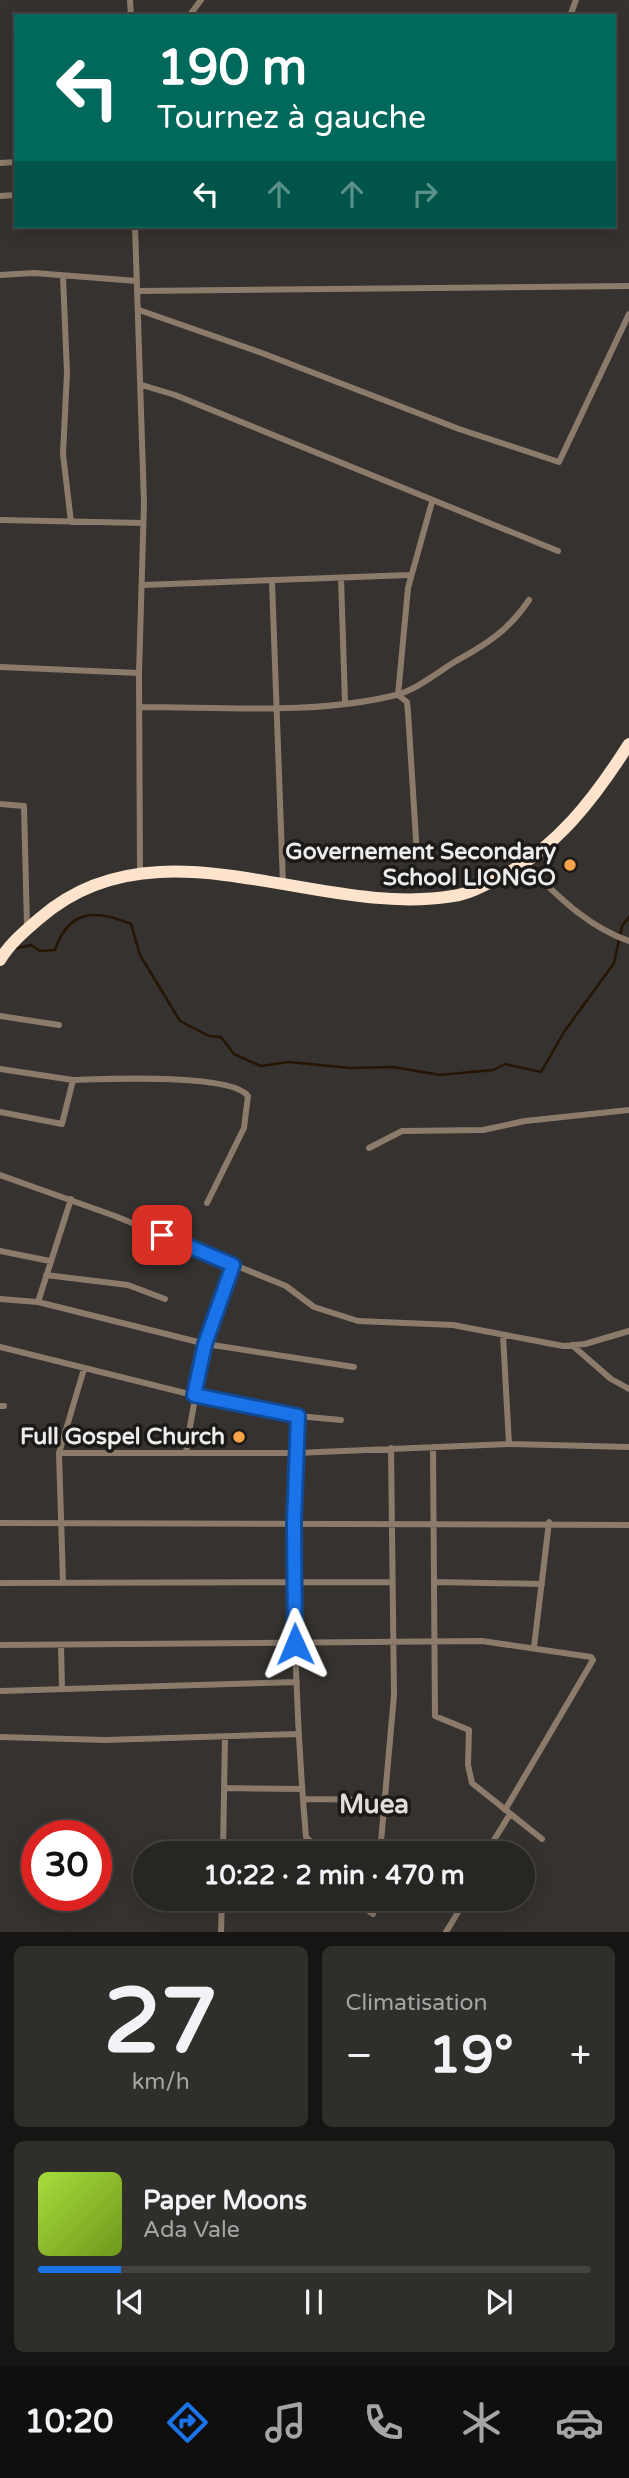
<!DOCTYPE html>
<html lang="fr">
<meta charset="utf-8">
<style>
:root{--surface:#282623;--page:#302e2b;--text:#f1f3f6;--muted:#a5a5a6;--line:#444341;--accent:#1a73e8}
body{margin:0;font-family:"Varela Round",sans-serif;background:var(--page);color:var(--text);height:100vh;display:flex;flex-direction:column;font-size:26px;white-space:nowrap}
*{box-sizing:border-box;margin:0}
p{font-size:23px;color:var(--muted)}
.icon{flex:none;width:38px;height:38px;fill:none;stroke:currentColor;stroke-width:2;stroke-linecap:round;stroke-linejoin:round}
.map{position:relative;height:1932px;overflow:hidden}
.drawer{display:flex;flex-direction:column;gap:14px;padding:14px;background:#161513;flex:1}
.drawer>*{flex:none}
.top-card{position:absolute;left:14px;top:14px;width:602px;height:214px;border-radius:0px;box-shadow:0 4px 18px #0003,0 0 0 2px var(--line);background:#00695c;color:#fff;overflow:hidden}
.speed{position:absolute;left:21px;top:1820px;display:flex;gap:14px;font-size:35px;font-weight:700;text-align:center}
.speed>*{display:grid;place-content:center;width:91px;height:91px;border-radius:50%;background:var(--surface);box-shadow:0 4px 18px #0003,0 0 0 2px var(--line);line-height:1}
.speed .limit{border:10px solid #d22;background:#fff;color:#111}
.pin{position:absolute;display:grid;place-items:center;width:60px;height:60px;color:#fff;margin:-30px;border-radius:14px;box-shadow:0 4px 10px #0006}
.me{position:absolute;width:77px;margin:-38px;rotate:359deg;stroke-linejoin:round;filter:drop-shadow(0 0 5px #0008)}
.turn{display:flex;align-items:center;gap:24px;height:147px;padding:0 28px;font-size:32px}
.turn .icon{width:91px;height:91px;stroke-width:2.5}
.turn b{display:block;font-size:49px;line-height:60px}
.lanes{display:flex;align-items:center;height:66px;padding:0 28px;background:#0003;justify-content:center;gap:35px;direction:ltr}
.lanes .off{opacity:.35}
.big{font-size:52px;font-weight:700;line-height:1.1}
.drawer .widget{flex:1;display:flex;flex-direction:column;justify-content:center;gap:10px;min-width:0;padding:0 24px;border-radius:10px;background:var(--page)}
.drawer .dial{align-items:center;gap:0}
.dial b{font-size:91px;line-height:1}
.song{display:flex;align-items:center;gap:21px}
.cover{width:84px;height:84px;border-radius:10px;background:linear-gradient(135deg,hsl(80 70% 55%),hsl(80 70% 35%))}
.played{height:7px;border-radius:4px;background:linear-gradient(90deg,var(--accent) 15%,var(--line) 15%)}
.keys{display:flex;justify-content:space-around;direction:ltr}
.heat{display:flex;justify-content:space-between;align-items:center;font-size:38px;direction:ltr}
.drawer .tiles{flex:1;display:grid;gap:14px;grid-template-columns:1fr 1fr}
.widget:last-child{grid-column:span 2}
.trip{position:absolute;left:133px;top:1841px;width:402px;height:70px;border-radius:35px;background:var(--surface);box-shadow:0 4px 18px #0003,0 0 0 2px var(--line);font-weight:700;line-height:70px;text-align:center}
.dock{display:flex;height:112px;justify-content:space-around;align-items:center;background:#100f0e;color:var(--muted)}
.dock .icon{width:49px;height:49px}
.dock .on{color:var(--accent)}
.dock b{font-size:32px;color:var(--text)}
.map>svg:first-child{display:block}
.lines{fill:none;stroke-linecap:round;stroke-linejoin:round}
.stream{stroke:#271503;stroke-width:2.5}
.street{stroke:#8c7b6b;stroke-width:6}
.highway{stroke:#fde3cb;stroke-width:12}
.route-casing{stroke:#114b97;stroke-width:18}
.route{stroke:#1a73e8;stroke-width:12}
.poi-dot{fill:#f6a247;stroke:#1b1a18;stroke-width:2.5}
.labels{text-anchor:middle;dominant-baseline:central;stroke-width:7;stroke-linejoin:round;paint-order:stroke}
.poi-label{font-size:23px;font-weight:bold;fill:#eeecea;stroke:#1b1a18;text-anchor:end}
.quarter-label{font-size:26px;font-weight:bold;fill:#e1ddd9;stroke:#1b1a18}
</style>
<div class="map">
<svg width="629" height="1932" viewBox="0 0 629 1932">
<rect width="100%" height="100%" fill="#35322f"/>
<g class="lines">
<path class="stream" d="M12,949L31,945L40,951L55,950C69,908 97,910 131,924L140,955L180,1021L209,1036L221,1037L234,1054L261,1066L289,1062L350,1068L393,1067L440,1075L493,1070L505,1064L541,1072L564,1032L614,963L622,926L629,917"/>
<path class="street" d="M130,0L131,16
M189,16L201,0
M570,16L576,0
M0,163L16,162
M0,196L16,195
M135,226L144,503L139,673L140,874
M0,275L34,273L137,281
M63,277L67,373L63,454L71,522
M138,291L629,286
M139,310L262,353L459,429L559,462L629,314
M142,385L175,395L558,551
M0,520L143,523
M341,578L345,702
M272,582L283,884
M142,585L410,575
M0,667L139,673
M139,707C221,707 316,715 396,695C416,690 438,672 456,661C487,644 509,630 529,600
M0,804L24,806L27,927
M417,855L408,712L407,702L398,695L408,588L432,502
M525,864C557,895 586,926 629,941
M0,1016L59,1025
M0,1069L73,1080
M0,1112L62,1124L73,1080C104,1079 231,1073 248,1096L244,1128L207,1203
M369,1148L402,1131L483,1130L525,1121L629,1110
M0,1175L115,1216L286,1286L314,1307L358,1321L453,1325L563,1346L585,1344L629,1331
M0,1251L50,1261
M46,1275L128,1285L165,1299
M0,1299L38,1302L206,1344L354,1367
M38,1302L71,1199
M503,1335L509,1444
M572,1345L611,1379L629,1389
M0,1347L193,1395L298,1416L341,1420
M0,1406H4
M298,1416C291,1557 294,1697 306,1837L323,1853
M433,1447L435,1716L469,1730L468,1765L472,1783L542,1839
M59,1453H296L509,1444L629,1447
M186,1453C195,1385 211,1329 233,1265
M0,1523L629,1525
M63,1582L59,1453L84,1369
M436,1582L542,1584
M0,1583L390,1582
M0,1645L482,1641L591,1657L593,1660L505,1810
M61,1645L62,1689
M534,1647L549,1522
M0,1691L297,1682
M0,1737L105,1740L298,1734
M224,1788L302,1789
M303,1799L386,1800
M223,1853L225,1737
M380,1853L394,1695L391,1448
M486,1853L510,1814
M352,1899L373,1914L376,1899
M221,1932L222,1899
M446,1932L466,1899"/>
<path class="highway" d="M0,960C10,943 25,931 40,918C158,815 317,919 453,896C468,894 483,886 497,879C556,849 594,799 629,744"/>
</g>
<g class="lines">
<g class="route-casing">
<path id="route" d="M162,1235L233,1265L205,1344L194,1395L298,1416L294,1523L295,1644"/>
</g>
<use href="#route" class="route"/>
</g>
<g class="poi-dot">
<circle cx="570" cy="865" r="7"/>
<circle cx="239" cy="1437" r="7"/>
</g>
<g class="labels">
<g class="poi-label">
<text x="556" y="852">Governement Secondary<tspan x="556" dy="26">School LIONGO</tspan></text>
<text x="225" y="1437">Full Gospel Church</text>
</g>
<g class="quarter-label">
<text x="374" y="1804">Muea</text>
</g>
</g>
</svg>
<div class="speed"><div class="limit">30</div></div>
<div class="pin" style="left:162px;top:1235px;background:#d93025"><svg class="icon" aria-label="arrive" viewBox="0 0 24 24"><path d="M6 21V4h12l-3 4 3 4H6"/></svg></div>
<svg class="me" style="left:295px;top:1644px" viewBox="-20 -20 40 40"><path d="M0-17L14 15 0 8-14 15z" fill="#1a73e8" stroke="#fff" stroke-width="4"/></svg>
<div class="trip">10:22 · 2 min · 470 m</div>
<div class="top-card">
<div class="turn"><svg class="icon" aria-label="left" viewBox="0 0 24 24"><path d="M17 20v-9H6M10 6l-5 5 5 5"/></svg><div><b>190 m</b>Tournez à gauche</div></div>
<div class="lanes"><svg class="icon" aria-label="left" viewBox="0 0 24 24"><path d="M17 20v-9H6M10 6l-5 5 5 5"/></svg><svg class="icon off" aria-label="ahead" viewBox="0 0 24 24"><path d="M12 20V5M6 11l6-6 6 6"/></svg><svg class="icon off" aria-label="ahead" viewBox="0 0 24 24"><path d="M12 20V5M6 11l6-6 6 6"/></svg><svg class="icon off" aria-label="right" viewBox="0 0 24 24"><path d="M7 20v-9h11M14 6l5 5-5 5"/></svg></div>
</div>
</div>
<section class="drawer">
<div class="tiles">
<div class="widget dial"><b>27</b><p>km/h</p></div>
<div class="widget"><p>Climatisation</p>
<div class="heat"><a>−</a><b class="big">19°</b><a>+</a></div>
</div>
<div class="widget">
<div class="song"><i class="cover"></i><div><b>Paper Moons</b><p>Ada Vale</p></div></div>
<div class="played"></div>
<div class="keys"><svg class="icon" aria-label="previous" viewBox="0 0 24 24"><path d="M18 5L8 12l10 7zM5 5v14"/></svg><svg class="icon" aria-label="pause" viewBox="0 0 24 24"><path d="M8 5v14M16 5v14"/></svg><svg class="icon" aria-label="next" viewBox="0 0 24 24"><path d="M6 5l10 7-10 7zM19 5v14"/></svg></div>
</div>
</div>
</section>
<nav class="dock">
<b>10:20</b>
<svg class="icon on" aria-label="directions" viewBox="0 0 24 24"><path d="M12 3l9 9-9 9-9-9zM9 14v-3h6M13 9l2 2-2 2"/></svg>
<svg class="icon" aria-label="music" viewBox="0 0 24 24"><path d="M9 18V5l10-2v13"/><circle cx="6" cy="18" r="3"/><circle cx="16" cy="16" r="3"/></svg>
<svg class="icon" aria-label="phone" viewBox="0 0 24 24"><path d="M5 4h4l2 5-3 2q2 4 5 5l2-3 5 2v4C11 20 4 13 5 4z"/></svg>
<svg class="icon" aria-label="climate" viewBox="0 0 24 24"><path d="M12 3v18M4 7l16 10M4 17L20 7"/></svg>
<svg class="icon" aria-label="car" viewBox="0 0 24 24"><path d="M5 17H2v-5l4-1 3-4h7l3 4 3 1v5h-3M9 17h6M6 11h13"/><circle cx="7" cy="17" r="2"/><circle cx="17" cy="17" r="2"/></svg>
</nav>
